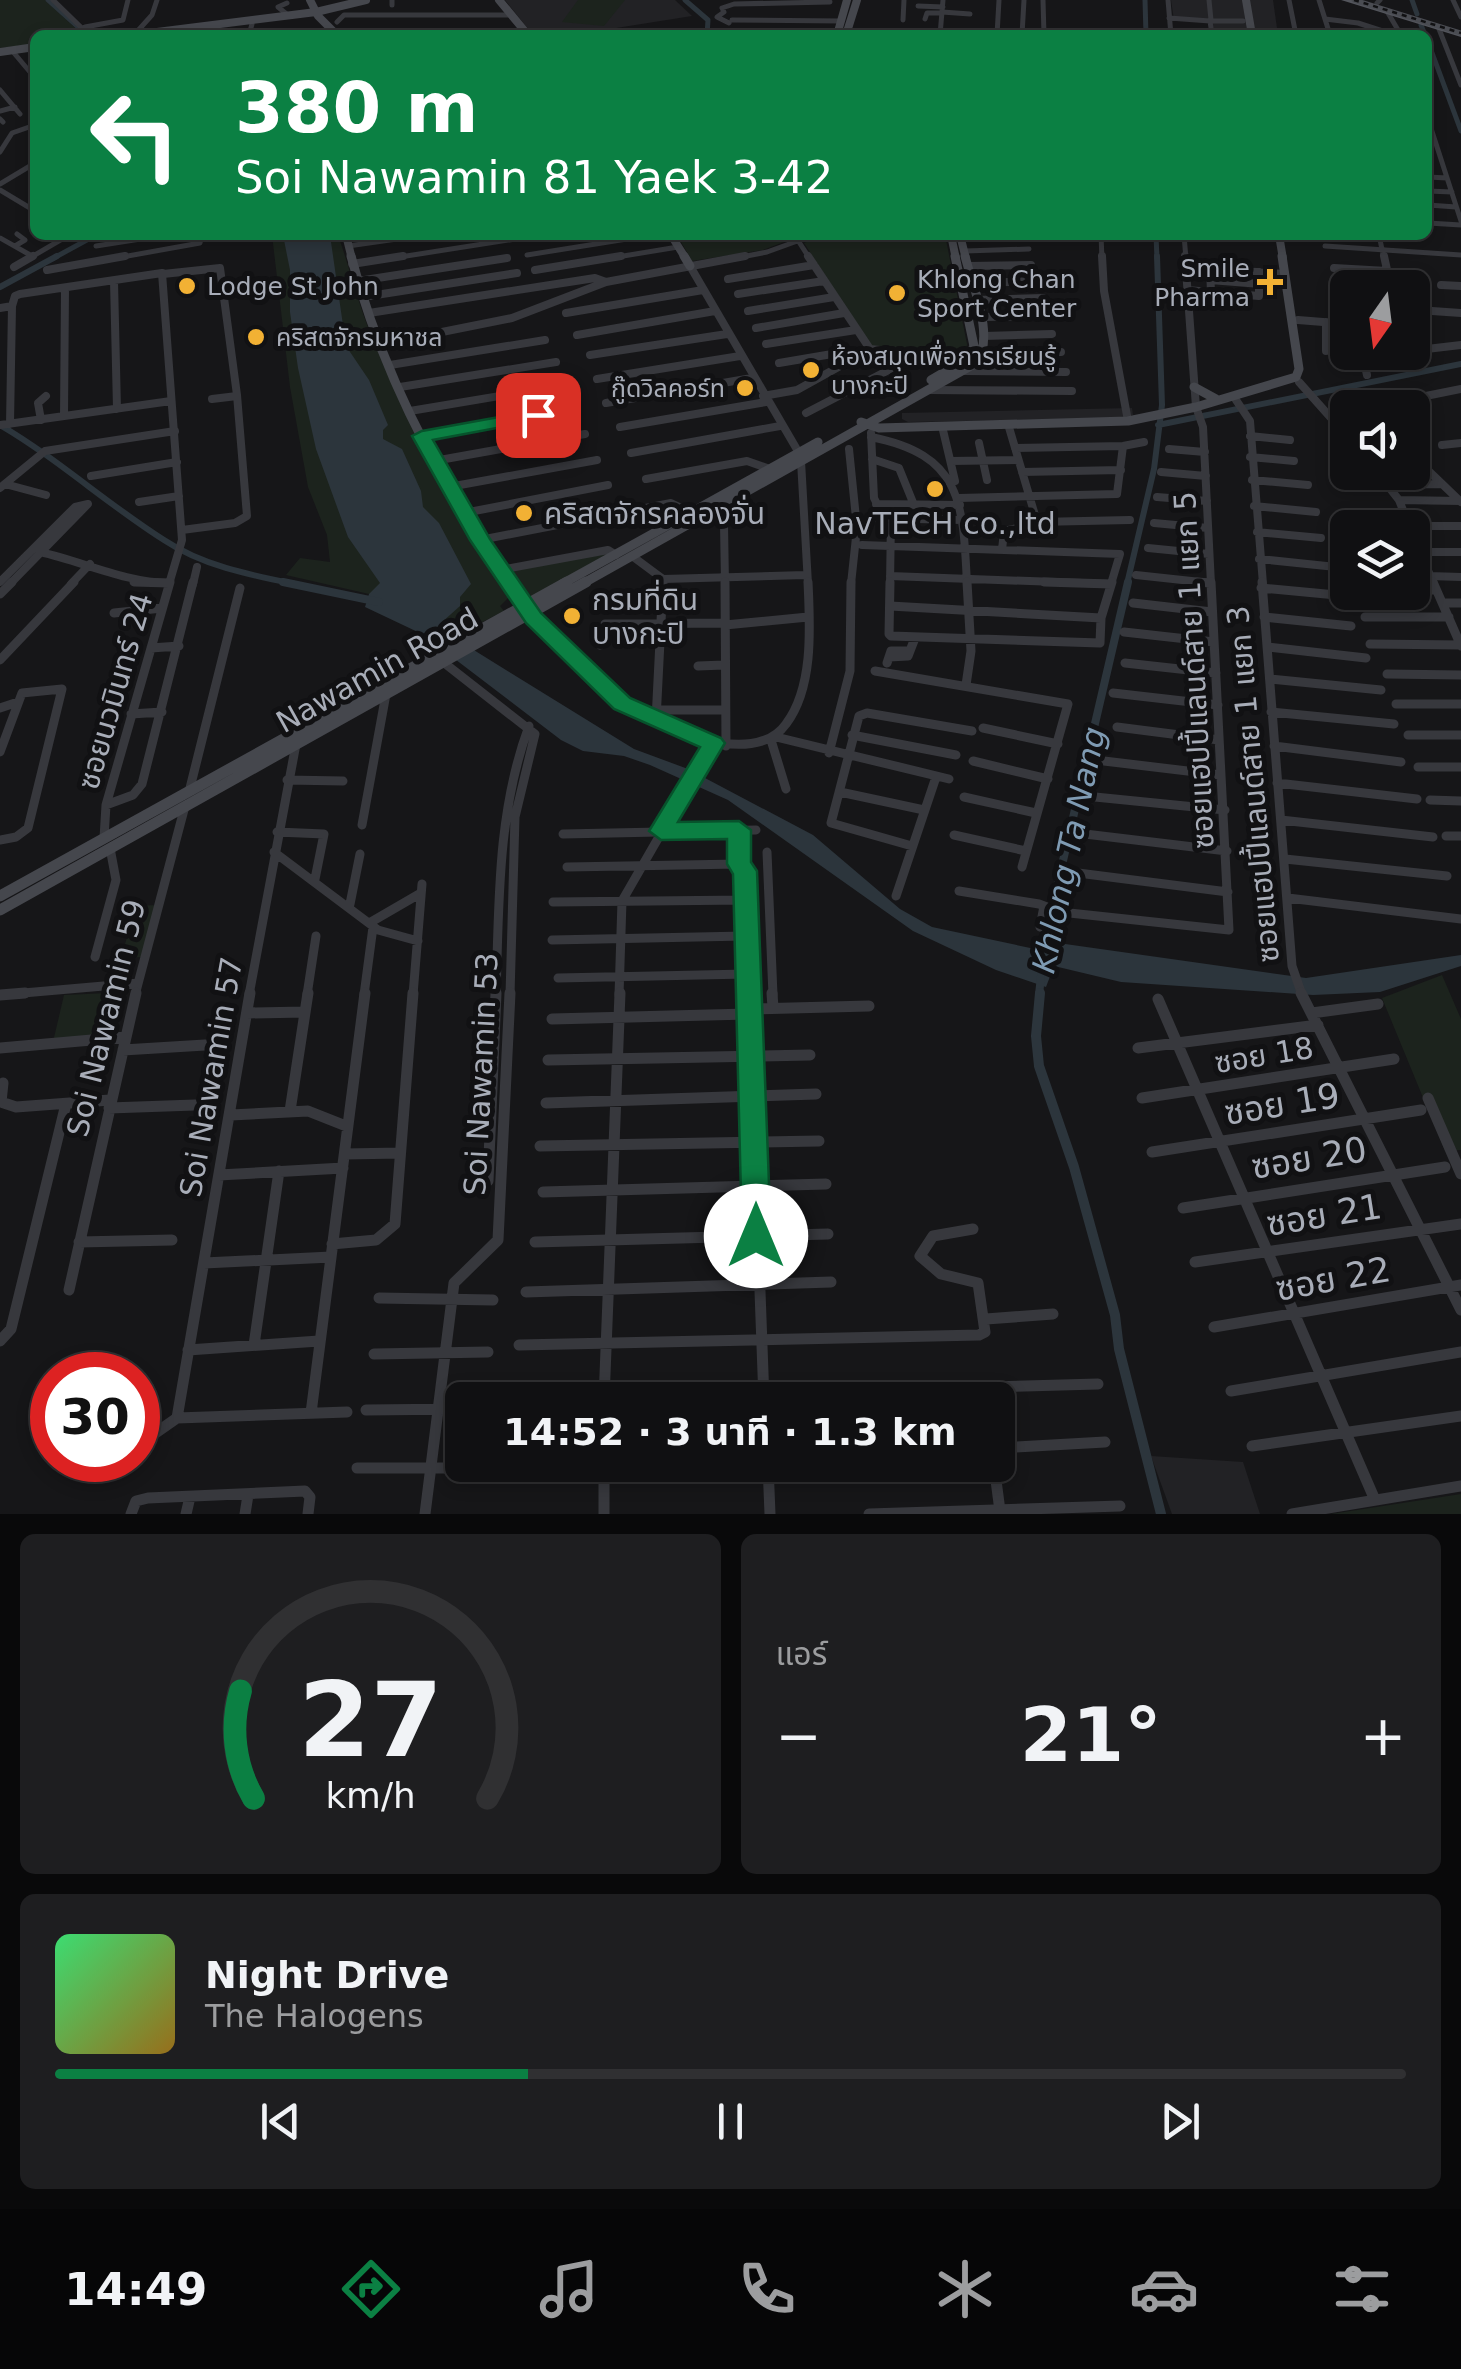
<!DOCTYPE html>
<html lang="th">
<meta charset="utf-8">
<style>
:root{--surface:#101012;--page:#1e1e20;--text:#f1f3f6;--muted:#9c9d9f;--line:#303032;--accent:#0b8043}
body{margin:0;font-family:"DejaVu Sans","Noto Sans Thai",sans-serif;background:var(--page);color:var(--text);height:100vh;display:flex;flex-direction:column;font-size:38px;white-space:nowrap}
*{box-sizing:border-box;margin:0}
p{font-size:32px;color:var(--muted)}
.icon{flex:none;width:55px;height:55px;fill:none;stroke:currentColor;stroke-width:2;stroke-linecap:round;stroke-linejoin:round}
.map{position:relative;height:1514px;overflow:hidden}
.sheet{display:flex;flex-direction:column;gap:20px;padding:20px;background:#09090a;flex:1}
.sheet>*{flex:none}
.hud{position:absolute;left:30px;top:30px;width:1402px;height:210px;border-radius:15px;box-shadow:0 5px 15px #0003,0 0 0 2px var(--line);background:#0b8043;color:#fff;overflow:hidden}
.needle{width:65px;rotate:194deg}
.buttons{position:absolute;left:1330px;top:270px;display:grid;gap:20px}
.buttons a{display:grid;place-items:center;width:100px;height:100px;border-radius:15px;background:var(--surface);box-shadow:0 5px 15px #0003,0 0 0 2px var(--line);font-size:50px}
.speed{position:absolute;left:30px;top:1352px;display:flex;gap:20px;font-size:50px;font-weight:700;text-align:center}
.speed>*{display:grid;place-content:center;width:130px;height:130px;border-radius:50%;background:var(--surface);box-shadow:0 5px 15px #0003,0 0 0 2px var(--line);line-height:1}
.speed .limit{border:15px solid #d22;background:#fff;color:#111}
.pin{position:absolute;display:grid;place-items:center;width:85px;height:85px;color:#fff;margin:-42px;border-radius:20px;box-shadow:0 5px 15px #0006}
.me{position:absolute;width:110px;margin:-55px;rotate:0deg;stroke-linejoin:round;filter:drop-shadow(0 0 8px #0008)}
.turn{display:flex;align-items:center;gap:35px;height:210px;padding:0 40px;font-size:45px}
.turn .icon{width:130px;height:130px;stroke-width:2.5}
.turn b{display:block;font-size:70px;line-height:85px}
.big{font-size:75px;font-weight:700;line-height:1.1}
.sheet .widget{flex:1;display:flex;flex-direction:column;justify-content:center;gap:15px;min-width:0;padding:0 35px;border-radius:15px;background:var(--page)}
.sheet .dial{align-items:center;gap:0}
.dial svg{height:260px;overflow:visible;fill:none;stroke:var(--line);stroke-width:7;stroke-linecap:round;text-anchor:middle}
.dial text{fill:var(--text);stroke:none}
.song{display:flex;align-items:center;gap:30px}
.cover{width:120px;height:120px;border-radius:15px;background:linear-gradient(135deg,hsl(140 70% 55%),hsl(40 70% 35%))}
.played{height:10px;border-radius:5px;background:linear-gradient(90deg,var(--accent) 35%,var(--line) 35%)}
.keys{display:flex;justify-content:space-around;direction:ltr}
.heat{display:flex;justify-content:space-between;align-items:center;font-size:55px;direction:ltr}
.sheet .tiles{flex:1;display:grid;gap:20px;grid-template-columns:1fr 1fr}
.widget:last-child{grid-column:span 2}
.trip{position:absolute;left:445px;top:1382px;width:570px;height:100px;border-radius:15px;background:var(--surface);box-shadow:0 5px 15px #0003,0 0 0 2px var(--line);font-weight:700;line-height:100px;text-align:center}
.tabs{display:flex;height:160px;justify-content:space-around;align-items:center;background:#060607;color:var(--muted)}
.tabs .icon{width:70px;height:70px}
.tabs .selected{color:var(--accent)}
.tabs b{font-size:45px;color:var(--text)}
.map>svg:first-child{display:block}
.built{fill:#222225}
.green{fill:#1c231d}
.water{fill:#2c353c}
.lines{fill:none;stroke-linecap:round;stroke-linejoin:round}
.canal-far3{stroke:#2c353c;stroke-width:5}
.canal-far2{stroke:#2c353c;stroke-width:6}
.canal-far1{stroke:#2c353c;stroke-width:8}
.canal{stroke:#2c353c;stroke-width:10}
.street-far3{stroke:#37383d;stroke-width:5}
.street-far2{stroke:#37383d;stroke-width:8}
.street-far1{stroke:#37383d;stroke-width:9}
.street{stroke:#37383d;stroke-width:11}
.secondary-far2{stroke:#45474d;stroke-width:8}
.secondary-far1{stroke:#45474d;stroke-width:9}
.secondary{stroke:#45474d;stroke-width:11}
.primary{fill:#53555c;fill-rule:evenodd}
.rail-casing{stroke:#4a4c52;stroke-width:5}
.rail{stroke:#111113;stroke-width:2.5;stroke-dasharray:5;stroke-linecap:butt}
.route{fill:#0b8043;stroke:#07532c;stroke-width:2.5}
.poi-dot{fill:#f2b134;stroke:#111113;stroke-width:4}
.labels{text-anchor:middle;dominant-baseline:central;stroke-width:10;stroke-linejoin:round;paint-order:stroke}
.far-poi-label{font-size:25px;fill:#a8adb8;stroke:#111113;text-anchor:start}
.poi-label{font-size:30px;fill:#a8adb8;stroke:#111113;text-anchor:start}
.street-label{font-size:30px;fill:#a8adb8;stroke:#111113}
.water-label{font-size:32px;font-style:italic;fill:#7f9bb3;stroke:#111113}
.near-street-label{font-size:35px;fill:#a8adb8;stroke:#111113}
</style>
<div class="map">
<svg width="1461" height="1514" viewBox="0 0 1461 1514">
<rect width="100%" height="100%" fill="#161618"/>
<path class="built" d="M505,0H675L692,16L572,35H533Z
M1171,0H1273L1278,35H1210L1208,22L1174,20Z
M1132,408L1133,415L1119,418L908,422L902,419V413Z
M1151,1456L1243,1462L1260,1514H1172Z"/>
<path class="green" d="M0,0H45L83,35H35V44L0,48Z
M578,0H625L604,26L562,22Z
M272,235H338C350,269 358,304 372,337C406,417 446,496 493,568L491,573L512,594L500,606L504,611L463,632L457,628L449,632L369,594L286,575L300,558L330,562L327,535L308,487L290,387Z
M677,235H802L763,250L692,261Z
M823,235H945L967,344L966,354L872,347L804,243Z
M602,553L607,554L532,597L507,571Z
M156,905L142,957L121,958L136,906Z
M1442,975L1461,1019V1150L1445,1151L1382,998Z
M109,993L99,1039L53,1042L64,995Z
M1461,1494V1514H1331Z"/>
<path class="water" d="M283,235H330L346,346L369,380L388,425L383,430V439L402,449L421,491L423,507L439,523L471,584L460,597V606L441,623L446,631L477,652L634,749L688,769L813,835L900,909L932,927L1035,949L1051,942L1306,978L1461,955V966L1380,992L1313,995L1121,982L1054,966L1046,987L996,970L913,931L728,800L650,765L624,756L583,751L561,740L422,634L365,607L369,594L380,583L348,537L316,449L298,368L290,312V270Z"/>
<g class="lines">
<path class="canal-far3" d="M48,0L78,27
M685,0L708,20L707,35
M1145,0L1146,35
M1412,0L1417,14
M1421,25L1425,35
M1428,42L1461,131
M1156,235L1157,259
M52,259L96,235"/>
<path class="canal-far2" d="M0,287L57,256
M0,425C58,459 107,504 164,540C203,566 250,575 295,584
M1158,425L1461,364
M1127,584L1154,469L1162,405L1157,256"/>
<path class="canal-far1" d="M283,582L379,602
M1045,953L1048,925L1128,582
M1039,995L1041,976"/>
<path class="canal" d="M1040,993L1036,1036L1039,1066L1074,1167L1115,1315L1119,1349L1161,1514"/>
<path class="street-far3" d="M53,0L89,35
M392,0V5
M1043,0L1044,35
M1168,0L1171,35
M1209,0L1211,20
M1289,0L1296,35
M1319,0L1330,35
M1453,0L1461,17
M287,3L278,7L289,16
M1377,3L1380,0
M918,6L943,7
M942,12L970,14
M1388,13L1401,35
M1169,18L1210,21L1212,35
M925,19L927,13H942
M1325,19L1358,23L1395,35
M732,20L842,21
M903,20L904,0
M1208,21H1243
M337,22L344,15H511
M729,23L717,17L724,12L722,8L734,4L830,2
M85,27L123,20L128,0
M1439,29L1461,85
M343,34L526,33
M112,35L137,32
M134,35L152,15L157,0
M249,35L252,24
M940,35L943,0
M997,35L999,0
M1022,35L1024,0
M14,53L35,78
M0,90L20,114
M0,111L15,107
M0,119L3,122
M1428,119L1461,221
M0,152L12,133L35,125
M1428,177L1447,178
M0,184L35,163
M0,190L35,211
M1428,191L1452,192
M1428,205L1456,207
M1428,223L1461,225
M1101,235L1102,259
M1184,235L1186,259
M1379,235L1384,259
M1238,236L1280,239
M961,237L1034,236
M0,238L32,256
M217,238L235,235
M799,242L810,259
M15,246L25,240L17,234
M96,246L166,235
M348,246L425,235
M1325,246L1461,255
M965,251L1029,249
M527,255L652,235
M28,259L69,235
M111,259L200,243L202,235
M387,259L541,235
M503,259L507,258
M605,259L678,247
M731,259L767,252L814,235"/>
<path class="street-far2" d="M808,256L870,349L967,359
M1102,256L1104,291L1128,421
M1185,256L1196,407L1203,427L1211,584
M1384,256L1391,288
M352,264L403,256
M690,266L799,453
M968,266L1031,265
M14,267L33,256
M1334,268L1387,271
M47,270L125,256
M535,270L621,256
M163,274L220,268L237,395L247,516L235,523L182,530
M728,279L814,265
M1210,280L1261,284
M114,281L117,409
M358,281L507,258
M972,283L1039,281
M1441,285L1461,286
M1187,290L1259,296V272
M1211,292L1210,269L1285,274
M738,294L824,281
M363,297L517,273
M976,300L1043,298
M12,306L15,296L20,294L162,273L182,540L169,584
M0,308L12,306L10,424
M748,311L834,297
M1432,311L1461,313
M369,313L595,278L606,282
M566,313L703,290
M980,317L1048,316
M1298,320L1348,324
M1326,322V351
M756,328L844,313
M577,335L715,311
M984,336L1052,334
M382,344L512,318L606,282L745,256
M766,344L856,330
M984,353L1061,352
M590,355L727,334
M1350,358L1461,345
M1363,358L1367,375
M779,363L838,353L859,355
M390,365L545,340
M964,371L1066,372
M597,379L740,356
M1299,382L1348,437
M400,387L556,362
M928,390L1072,391
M763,396L797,390L860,355
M212,399L237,396
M1236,400L1250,421L1263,584
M1401,401L1461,389
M606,403L752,378
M410,411L565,385
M806,413L906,361L912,352
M64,416L65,289
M41,420L38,403L46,396
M1008,424L1037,522L1130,520
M0,425L171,401
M942,426L955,481
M620,427L766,402
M871,433L874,498L884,518
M421,436L577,408
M1250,436L1290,440
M871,437C962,455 963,502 967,584
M979,443L987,480
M1442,445L1461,443
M1015,448L1123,446L1144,442
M849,449L857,528L851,584
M1169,449L1205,452
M631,453L780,426
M1412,455L1461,502
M1250,457L1294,461
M872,459L899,468L914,505
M434,461L585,434
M801,461L808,584
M951,461L1018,460
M1022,472L1121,470
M1161,472L1206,476
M1377,472L1399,500L1410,528
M91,476L177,462
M646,479L747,461L770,469
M1252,480L1308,485
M5,484L46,495
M1389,485L1441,484
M449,487L597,460
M0,488L45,451L175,431
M1157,497L1207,501
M959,498L1117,494L1123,446
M1399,500L1460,501
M139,502L179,496
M876,504L960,505
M1254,506L1316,512
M712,510L720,514L724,524L725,584
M464,513L608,485
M869,518L962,520
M1154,523L1208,528
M1409,526H1461
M1257,532L1321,538
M1412,535L1434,584
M1333,538H1348
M480,540L671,503L692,513
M862,545L1120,554L1111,584
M1148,548L1209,554
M1002,550L1004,531L1027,526
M40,552C84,562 124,582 169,583
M1419,552H1461
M632,556L663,579L805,575
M1259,559L1336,567
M500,570L608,550L616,555
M1136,575L1210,583
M890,576L1111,584
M1429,576L1461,577
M0,582L75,507L88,504L10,584
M71,584L90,564
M193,584L197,567
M663,584V579
M890,584L891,518"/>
<path class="street-far1" d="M134,582L169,583
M725,582L726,746
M890,582L889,634L891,636L1100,643L1101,618L890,606
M1044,582L1111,584
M1197,582L1210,583
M1262,582L1292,966L1302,995
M1433,582L1461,646
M1261,588L1347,596
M1412,590H1436
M0,594L12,582
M1133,603L1212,612
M1443,603H1461
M114,613L162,608
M529,614C557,644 584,676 617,700C653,727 754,770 786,724C814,687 810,626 808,582
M1264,617L1351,626
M1365,617H1449
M1101,618L1112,582
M725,625L808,617
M1124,632L1214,642
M1370,644L1461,645
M600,645L605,624L724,623
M1267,647L1366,658
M151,648L179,646
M889,657L908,656L915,638
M0,660L74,582
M443,662L535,734L515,817L510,995
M887,663L891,651H910
M1125,663L1216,673
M698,666L724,665
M875,671L1068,704L1022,867
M1387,674L1461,675
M1270,679L1381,690
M966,685L971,651L967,582
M1113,693L1218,705
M1396,704H1461
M0,708L18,702
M657,710H725
M1271,712L1394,724
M131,714L162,712
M656,720L663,582
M1117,727L1219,740
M983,728L1058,744
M852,735L956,755
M1408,735H1461
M776,737L949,779
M771,740L786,789
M1274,746L1401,762
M0,752L22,693L62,689L28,828L16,837L0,840
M829,753L850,671L851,582
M973,761L1048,779
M1104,761L1221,775
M1418,767H1461
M287,780L343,781
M1277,783L1417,799
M189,792L240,588
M840,792L924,810
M964,797L1036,813
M1095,797L1225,810
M1430,800L1461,801
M106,805L133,795L142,784L193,582
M1281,820L1433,837
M362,825L386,694
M739,830V864L745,871L749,995
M277,832L324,834L315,879
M563,834L756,830
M1085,834L1227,851
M954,835L1026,851
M1446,836H1461
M104,838L106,805L170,582
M912,846L831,823L859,716L867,713L972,731
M274,852L378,930L418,941
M767,852L773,995
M1285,859L1447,876
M567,867L739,864
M1078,873L1228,892
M959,891L1039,904L1060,912L1229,930L1211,582
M896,896L936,777
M1288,898L1461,919
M553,902L746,900
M350,904L360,854
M371,922L421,893
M1040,927L1044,906
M552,940L745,936
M95,957L116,880L110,848
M558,978L747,974
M0,995L138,983
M135,995L185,806
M249,995L296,744
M307,995L316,936
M364,995L373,927
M413,995L422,884
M496,995C499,904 497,812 529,726
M619,995L622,901L713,743"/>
<path class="street" d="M749,993L764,1400
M772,993L773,1008
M1301,993L1461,1310
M0,995L25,993
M1158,999L1375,1500
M749,1009L869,1006
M247,1013L305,1012
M1312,1013L1378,1004
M552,1019L748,1014
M0,1048L126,1037
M1138,1048L1318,1025
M123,1050L205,1045
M548,1060L810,1055
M3,1083L1,1102L16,1107L110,1100
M1142,1098L1394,1059
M1428,1098L1461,1174
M546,1103L816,1094
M109,1108L195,1105
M290,1111L308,993
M231,1115L308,1111L346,1126
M540,1146L819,1141
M1152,1152L1421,1110
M345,1154L400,1153
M219,1175L343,1168
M488,1181L496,993
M543,1192L826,1184
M1183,1208L1445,1167
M79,1242L172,1240
M535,1242L828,1234
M332,1244L376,1240L395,1224L413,993
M1195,1262L1461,1224
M204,1263L331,1257
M69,1290L136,993
M526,1292L831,1282
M379,1298L493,1300
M986,1319L1053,1314
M1214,1327L1461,1285
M0,1341L11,1329L66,1104
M254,1345L279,1171
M519,1345L979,1335L985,1332L978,1283L941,1274L920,1256L933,1236L973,1229
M188,1350L319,1341
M374,1354L488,1352
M1231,1391L1461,1352
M506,1400L1098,1384
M604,1400L620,993
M366,1410L462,1409
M311,1413L365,993
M177,1418L250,993
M138,1432H157L177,1418L347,1412
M1252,1446L1461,1416
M998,1448L1105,1442
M604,1465V1514
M768,1465L770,1514
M994,1465L1000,1511
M357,1468H477
M131,1514L136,1501L148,1498L305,1491L310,1497L308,1514
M186,1514L190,1497
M245,1514L248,1495
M425,1514L454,1283L498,1240L510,993
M869,1514L1120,1506
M1292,1514L1461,1486"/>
<path class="secondary-far2" d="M310,0L318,16L337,35
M499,0L528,35
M1246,0L1252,35
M133,35L316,12L366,0
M837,35L847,0
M846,35L857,0
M0,52L35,47
M346,235L352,259
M671,235L686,259
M951,235L956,259
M960,235L966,259
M1279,235L1283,259"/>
<path class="secondary-far1" d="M351,256C375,347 416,435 465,515C480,539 498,561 513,584
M684,256L690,266
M931,380L967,359L974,346L955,256
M1194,387L1216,399
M861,422L879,428L1128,421L1196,407L1296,377L1299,369L1282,256
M562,584L818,442
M582,584L976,363C996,338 972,285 965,256"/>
<path class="secondary" d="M512,582L528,611
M0,896L567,582
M0,910L586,582"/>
<path class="primary" d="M1341,0H1353L1461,32V37Z"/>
<g class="rail-casing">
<path id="rail" d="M1354,0L1461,33"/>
</g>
<use href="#rail" class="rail"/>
</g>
<path class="route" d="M538,410L544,411V419L433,440L490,539L541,613L630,698L721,738L725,743L678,822L739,821L751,830V862L757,871L771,1236L767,1245L756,1249L746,1245L742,1236L733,874L727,864V839L661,840L649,831L700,747L614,709L526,623L470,540L412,436L422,431Z"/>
<g class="poi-dot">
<path d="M1265 267h10v10h10v10h-10v10h-10v-10h-10v-10h10z"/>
<circle cx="187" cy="286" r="10"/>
<circle cx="897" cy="293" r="10"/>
<circle cx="256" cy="337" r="10"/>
<circle cx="811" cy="370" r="10"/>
<circle cx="745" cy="388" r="10"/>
<circle cx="935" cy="489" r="10"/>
<circle cx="524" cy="513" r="10"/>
<circle cx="572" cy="616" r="10"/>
</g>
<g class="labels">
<g class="far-poi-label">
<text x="1250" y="268" text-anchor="end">Smile<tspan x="1250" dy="29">Pharma</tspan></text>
<text x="917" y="279">Khlong Chan<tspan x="917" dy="29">Sport Center</tspan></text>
<text x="207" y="286">Lodge St John</text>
<text x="276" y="337">คริสตจักรมหาชล</text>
<text x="831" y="356">ห้องสมุดเพื่อการเรียนรู้<tspan x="831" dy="29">บางกะปิ</tspan></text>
<text x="725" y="388" text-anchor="end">กู๊ดวิลคอร์ท</text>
</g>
<g class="poi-label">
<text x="544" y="513">คริสตจักรคลองจั่น</text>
<text x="935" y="523" text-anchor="middle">NavTECH co.,ltd</text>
<text x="592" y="599">กรมที่ดิน<tspan x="592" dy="34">บางกะปิ</tspan></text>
</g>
<g class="street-label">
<text transform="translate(377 670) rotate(-29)">Nawamin Road</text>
<text transform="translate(1194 670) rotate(-93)">ซอยแฮปปี้แลนด์สาย 1 แยก 5</text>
<text transform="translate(115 691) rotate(-74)">ซอยนวมินทร์ 24</text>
<text transform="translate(1253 784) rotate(-95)">ซอยแฮปปี้แลนด์สาย 1 แยก 3</text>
<text transform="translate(106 1018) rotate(-76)">Soi Nawamin 59</text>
<text transform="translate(1264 1055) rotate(-9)">ซอย 18</text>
<text transform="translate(481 1074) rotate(-87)">Soi Nawamin 53</text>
<text transform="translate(211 1077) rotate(-80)">Soi Nawamin 57</text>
</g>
<g class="water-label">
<text transform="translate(1069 850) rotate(-78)">Khlong Ta Nang</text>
</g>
<g class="near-street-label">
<text transform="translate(1282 1104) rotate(-9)">ซอย 19</text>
<text transform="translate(1309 1158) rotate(-9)">ซอย 20</text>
<text transform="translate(1324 1215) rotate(-9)">ซอย 21</text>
<text transform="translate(1333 1279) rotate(-10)">ซอย 22</text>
</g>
</g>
</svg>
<div class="buttons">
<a><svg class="needle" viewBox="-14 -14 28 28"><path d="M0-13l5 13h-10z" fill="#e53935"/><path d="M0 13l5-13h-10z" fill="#9c9d9f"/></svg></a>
<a><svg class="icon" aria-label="sound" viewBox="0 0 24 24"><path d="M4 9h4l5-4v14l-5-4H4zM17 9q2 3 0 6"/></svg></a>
<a><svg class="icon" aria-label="layers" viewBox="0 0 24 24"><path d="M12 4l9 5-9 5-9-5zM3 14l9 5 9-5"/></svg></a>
</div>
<div class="speed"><div class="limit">30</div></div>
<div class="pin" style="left:538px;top:415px;background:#d93025"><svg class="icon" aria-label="arrive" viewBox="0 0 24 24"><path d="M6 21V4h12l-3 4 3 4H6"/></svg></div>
<svg class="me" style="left:756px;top:1236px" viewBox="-20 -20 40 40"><circle r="19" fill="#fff"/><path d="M0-13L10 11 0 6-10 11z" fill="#0b8043"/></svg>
<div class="trip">14:52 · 3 นาที · 1.3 km</div>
<div class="hud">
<div class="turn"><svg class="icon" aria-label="left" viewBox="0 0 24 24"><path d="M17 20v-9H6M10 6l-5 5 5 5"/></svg><div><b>380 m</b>Soi Nawamin 81 Yaek 3-42</div></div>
</div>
</div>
<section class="sheet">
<div class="tiles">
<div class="widget dial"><svg viewBox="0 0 100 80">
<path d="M14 69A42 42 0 1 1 86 69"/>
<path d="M14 69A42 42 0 0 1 10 36" stroke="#0b8043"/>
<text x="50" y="56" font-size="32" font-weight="700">27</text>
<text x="50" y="72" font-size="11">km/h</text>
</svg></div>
<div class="widget"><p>แอร์</p>
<div class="heat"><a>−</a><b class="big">21°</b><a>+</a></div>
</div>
<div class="widget">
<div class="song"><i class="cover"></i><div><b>Night Drive</b><p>The Halogens</p></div></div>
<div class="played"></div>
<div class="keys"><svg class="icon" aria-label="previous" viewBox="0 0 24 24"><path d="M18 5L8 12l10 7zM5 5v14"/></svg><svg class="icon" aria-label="pause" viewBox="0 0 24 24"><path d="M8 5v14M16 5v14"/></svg><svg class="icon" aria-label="next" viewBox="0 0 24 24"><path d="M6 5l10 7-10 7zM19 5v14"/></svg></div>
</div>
</div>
</section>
<nav class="tabs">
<b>14:49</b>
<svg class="icon selected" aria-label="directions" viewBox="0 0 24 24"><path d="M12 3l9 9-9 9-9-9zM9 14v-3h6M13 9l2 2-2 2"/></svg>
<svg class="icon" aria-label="music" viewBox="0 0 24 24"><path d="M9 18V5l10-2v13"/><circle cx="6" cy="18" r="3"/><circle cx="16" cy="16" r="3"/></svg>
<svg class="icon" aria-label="phone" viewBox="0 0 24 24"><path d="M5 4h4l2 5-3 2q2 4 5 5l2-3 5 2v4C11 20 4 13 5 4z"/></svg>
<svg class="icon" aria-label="climate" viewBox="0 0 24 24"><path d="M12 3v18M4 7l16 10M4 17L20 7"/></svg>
<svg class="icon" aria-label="car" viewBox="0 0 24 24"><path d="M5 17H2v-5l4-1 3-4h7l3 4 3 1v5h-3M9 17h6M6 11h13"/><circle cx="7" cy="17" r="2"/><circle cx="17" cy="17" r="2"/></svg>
<svg class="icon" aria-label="filters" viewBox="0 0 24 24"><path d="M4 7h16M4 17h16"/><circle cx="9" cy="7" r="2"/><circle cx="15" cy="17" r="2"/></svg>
</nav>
